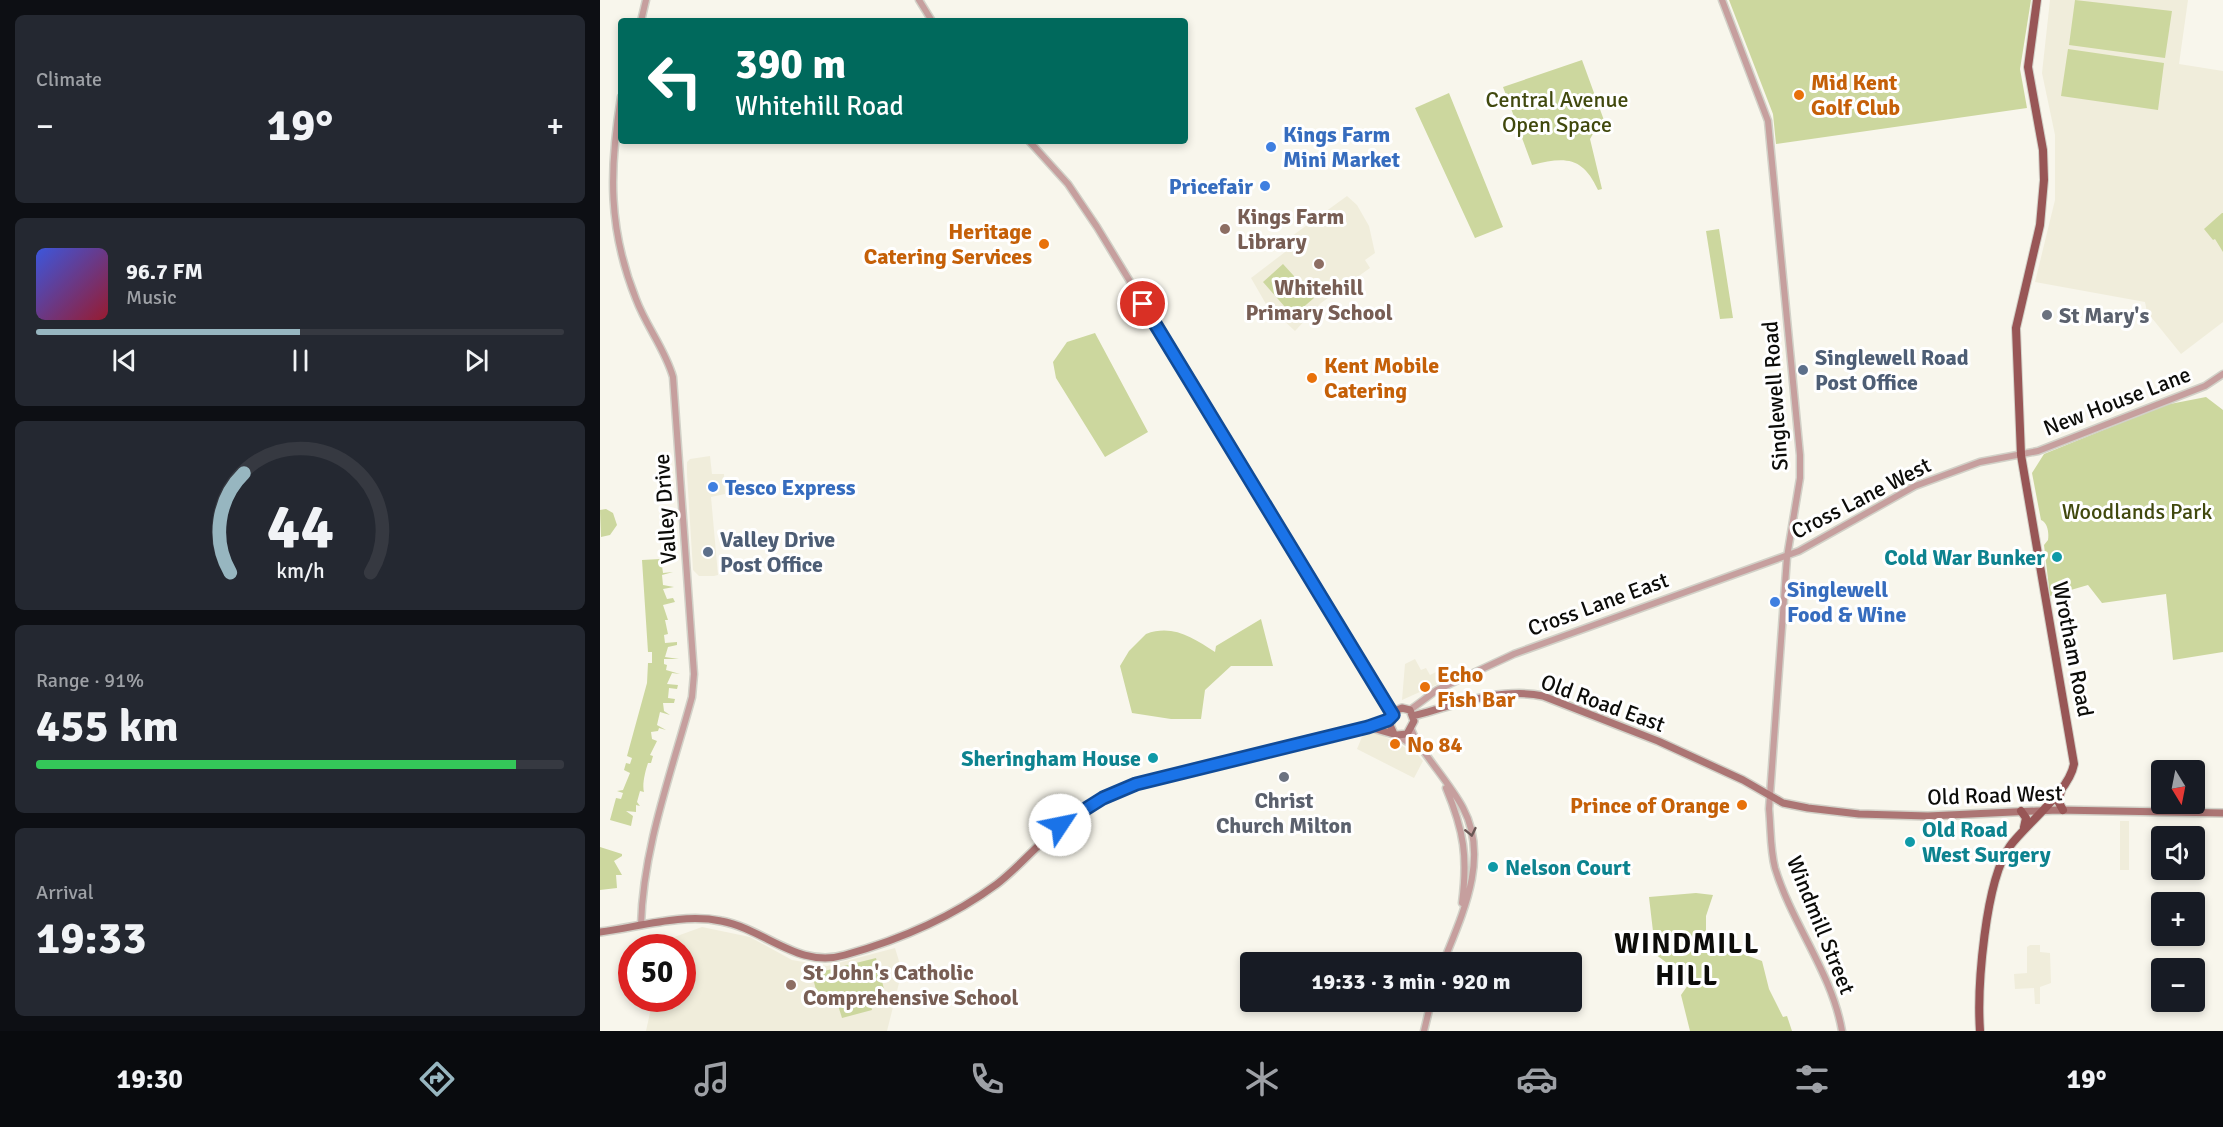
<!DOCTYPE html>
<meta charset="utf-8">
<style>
:root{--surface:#171b24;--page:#242831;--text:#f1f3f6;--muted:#9ea1a6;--line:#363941;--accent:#97b6c0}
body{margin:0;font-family:Signika,sans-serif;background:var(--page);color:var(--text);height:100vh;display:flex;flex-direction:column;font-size:22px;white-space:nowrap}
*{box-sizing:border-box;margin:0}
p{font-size:20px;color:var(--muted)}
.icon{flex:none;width:33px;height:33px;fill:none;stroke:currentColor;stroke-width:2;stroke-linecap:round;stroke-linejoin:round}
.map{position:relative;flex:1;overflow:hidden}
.panel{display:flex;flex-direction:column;gap:15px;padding:15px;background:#0d0f14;width:600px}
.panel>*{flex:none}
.guide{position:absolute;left:18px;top:18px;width:570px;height:126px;border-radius:6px;box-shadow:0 3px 9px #0003;background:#00695c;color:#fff;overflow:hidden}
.needle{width:39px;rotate:170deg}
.fabs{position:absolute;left:1551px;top:760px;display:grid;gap:12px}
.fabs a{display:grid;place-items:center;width:54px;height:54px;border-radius:6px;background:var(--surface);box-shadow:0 3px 9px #0003;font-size:30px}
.speed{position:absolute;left:18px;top:934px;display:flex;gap:12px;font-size:30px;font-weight:700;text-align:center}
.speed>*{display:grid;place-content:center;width:78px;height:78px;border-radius:50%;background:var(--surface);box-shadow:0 3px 9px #0003;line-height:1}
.speed .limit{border:9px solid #d22;background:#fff;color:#111}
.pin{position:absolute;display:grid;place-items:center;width:51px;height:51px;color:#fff;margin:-26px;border:3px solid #fff;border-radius:50%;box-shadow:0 2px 6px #0007}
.me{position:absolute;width:66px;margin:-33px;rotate:56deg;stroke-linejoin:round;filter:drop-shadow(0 0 4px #0008)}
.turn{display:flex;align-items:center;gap:21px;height:126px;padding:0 18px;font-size:27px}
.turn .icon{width:78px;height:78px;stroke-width:2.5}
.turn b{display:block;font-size:42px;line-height:51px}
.big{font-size:45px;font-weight:700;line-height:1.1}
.panel .card{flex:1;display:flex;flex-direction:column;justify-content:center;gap:9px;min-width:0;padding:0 21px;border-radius:9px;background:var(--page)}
.panel .dial{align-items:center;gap:0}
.dial svg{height:156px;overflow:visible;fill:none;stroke:var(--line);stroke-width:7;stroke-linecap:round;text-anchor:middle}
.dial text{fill:var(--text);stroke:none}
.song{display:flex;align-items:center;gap:18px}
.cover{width:72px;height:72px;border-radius:9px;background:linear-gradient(135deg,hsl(230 70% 55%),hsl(350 70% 35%))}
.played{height:6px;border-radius:3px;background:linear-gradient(90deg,var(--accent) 50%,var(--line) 50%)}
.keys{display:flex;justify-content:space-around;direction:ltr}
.heat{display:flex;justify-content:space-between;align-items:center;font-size:33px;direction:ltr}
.charge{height:9px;border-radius:4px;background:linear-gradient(90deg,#34c759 91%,var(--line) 0)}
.trip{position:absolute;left:640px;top:952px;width:342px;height:60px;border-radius:6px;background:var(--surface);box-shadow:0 3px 9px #0003;font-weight:700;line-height:60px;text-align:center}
.dock{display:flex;height:96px;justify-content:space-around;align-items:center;background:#090b0e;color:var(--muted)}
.dock .icon{width:42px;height:42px}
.dock .selected{color:var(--accent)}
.dock b{font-size:27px;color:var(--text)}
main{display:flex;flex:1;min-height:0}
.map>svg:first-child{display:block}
.built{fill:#f0eddb}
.green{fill:#ccd79e}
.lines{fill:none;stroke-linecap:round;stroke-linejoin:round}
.tertiary-casing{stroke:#d2d1c8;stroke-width:9}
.secondary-casing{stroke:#d2d1c8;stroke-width:10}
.primary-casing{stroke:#d2d1c8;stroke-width:10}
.tertiary{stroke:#c69f9e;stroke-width:6}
.secondary{stroke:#ac7574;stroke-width:7}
.primary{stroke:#985656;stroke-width:8}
.oneway{stroke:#695654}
.route-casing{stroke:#114b97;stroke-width:15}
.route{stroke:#1a73e8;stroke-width:10}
.food-dot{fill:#e8710a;stroke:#fff;stroke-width:2}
.shop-dot{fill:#3f7fe0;stroke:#fff;stroke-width:2}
.education-dot{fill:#8d6e63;stroke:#fff;stroke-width:2}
.worship-dot{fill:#6b7280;stroke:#fff;stroke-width:2}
.service-dot{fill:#5c6f8a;stroke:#fff;stroke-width:2}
.culture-dot{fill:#0f9aa8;stroke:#fff;stroke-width:2}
.labels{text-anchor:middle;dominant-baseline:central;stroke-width:6;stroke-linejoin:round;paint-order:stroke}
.food-label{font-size:22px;font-weight:bold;fill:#c56008;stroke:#fff;text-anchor:start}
.park-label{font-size:22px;fill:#41490e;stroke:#fff}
.shop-label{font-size:22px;font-weight:bold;fill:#366cbe;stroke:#fff;text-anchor:start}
.education-label{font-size:22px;font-weight:bold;fill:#785e54;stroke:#fff;text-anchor:start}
.worship-label{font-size:22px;font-weight:bold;fill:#5b616d;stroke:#fff;text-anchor:start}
.service-label{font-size:22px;font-weight:bold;fill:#4e5e75;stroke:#fff;text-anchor:start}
.street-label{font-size:22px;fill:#0c0c09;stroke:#fff}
.culture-label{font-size:22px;font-weight:bold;fill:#0d838f;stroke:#fff;text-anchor:end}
.district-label{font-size:28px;font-weight:bold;letter-spacing:1.5px;fill:#0c0c09;stroke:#fff}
</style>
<main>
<section class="panel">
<div class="card"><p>Climate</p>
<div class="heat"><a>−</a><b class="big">19°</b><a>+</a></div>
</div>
<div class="card">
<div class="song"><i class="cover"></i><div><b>96.7 FM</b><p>Music</p></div></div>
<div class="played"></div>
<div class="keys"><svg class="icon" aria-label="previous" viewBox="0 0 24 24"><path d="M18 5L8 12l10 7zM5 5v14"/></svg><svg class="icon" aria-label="pause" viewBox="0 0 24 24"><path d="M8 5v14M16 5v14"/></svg><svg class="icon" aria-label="next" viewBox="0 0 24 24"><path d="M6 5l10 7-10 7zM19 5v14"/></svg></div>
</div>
<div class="card dial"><svg viewBox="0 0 100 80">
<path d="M14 69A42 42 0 1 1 86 69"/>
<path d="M14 69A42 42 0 0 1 21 18" stroke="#97b6c0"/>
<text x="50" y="56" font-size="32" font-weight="700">44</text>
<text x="50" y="72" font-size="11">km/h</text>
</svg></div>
<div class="card"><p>Range · 91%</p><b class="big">455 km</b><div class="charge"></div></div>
<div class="card"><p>Arrival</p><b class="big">19:33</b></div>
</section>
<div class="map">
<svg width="1623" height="1031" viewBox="0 0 1623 1031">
<rect width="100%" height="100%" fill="#f8f6ec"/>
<path class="built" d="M1450,0H1588L1579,64L1623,71V322L1581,354L1547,312L1545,302L1435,282L1455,200V135L1442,73Z
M747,196L757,205L769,226L775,253L765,260L770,268L721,303L695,331L666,304L651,278L689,249L692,236Z
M110,456L112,474H124L125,494L111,497L118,575L114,576H99L93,570L87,474V462L90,459Z
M815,659L821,670L826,668L830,675L836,672L840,683L802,700L805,664Z
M764,732L780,734L817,754L823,761L814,778L757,749Z
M1520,821H1529V870H1520Z
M102,927L150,937L192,960L227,966L295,948L302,971L287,1031H46L53,999H82V948H64L66,940Z
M1430,945H1440V952L1450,953L1451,983L1440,987V1004H1435L1434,988L1415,989L1414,974L1427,973V947Z"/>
<path class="green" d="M1129,0H1431L1420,69L1427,108L1176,144L1173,114Z
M1475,0L1572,11L1565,58L1469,45Z
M1468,49L1564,63L1558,110L1461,96Z
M982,60L1005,123L997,127L990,139L1002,189L998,190C983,157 966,156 932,165L903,87Z
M849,93L903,227L875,238L815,108Z
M1622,213H1623V252L1615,239L1613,240L1604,229Z
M1119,229L1133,318L1120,319L1106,231Z
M683,264L714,298L693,316L663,282Z
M495,333L548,432L505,457L456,378L453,362L467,342Z
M1606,397L1623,410V652L1573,660L1566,594L1502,603L1488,585L1450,596L1444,545L1448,540C1449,533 1448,523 1441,520L1432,473L1444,454L1565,405Z
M6,509L13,513L17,525L10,535L1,537L0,510Z
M61,559L63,573L73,572L62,575L63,585L74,587L63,589L67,599L73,598L75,602L63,605L68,620H65L68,634L64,635L65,643L77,642V645L68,647L65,657L79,659H64V664L67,665L66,670L80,674L72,673L67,684L78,685L77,689L69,688L68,698L75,699L74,703H63L64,711L70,715L60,712L57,725L66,730L59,728L58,731L51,732L52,739L57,741L50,755L53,756L51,763H48C45,772 42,785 44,792L40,791L37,802L40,806L36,805V812L26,811L33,816L31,826L10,820L16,798L21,799L23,793L17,791L23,790L30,773L24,770L26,763L30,764L32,758L27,756L47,683L48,663H52V652H48L42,560Z
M661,619L673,666H631L605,690L601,719H571L532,713L520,666L529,651L546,634C573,624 593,638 615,652L616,646Z
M0,847L22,854V856L14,861L22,875H16L17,888L0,890Z
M1096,893L1113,895L1106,916V946L1132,950L1162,961L1169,989L1183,1017L1187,1016L1192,1031H1090L1081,995L1088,985L1067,963L1055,954L1054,948L1061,947L1060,940H1054L1049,897Z
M276,958L284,989L268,994L272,1010L242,1018L237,1002L220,1006L212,974Z"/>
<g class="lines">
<g class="tertiary-casing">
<path id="tertiary" d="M319,0L332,21
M1122,0L1168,121L1200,455V478L1187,557L1169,809C1171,828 1170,849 1175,868C1192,924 1232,973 1242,1031
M41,21L46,0
M21,97C9,170 8,229 36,299C46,326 65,349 73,377L94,674L92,697C72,771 43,847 41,925
M429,141L468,184L497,227L793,715
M810,710L837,690L914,654L1199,551L1315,486L1380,462L1438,451L1605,386L1623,374
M811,729L816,740C830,762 852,787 863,808C890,858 862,915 843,963
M797,735L818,749
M846,788C864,831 868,857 862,903
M824,1031L831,1002"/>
</g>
<g class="secondary-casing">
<path id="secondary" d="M813,716C854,705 902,687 943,696L1058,741L1143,780L1183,803L1208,808L1259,814L1328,816L1457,810L1623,813
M769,727L797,735L807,734L814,721L810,710L802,708L795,711L790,725L794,734
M0,932C39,927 82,913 121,921C165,929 198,969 245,955C299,940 351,918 397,884C419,867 438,844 460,826C487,803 519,789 553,780L768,727L793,716"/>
</g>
<g class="primary-casing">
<path id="primary" d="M1461,791L1458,801L1463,810
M1421,811L1426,818L1424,827
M1380,1031C1377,988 1385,881 1410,846C1427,823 1469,792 1474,764L1421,455L1416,328L1440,225L1444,180L1443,150L1428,67L1437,0"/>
</g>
<use href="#tertiary" class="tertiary"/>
<use href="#secondary" class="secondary"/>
<use href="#primary" class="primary"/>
</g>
<defs><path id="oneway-chevron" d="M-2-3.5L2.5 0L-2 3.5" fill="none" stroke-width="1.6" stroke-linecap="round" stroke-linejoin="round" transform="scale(1.5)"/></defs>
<use class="oneway" href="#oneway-chevron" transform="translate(871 832) rotate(78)"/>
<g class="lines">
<g class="route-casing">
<path id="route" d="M460,825L503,798L536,784L768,727L788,720L793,715L543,304"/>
</g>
<use href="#route" class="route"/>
</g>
<g class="food-dot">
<circle cx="1199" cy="95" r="6"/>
<circle cx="444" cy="244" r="6"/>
<circle cx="712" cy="378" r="6"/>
<circle cx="825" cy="687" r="6"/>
<circle cx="795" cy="744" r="6"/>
<circle cx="1142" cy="805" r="6"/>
</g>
<g class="shop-dot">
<circle cx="671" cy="147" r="6"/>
<circle cx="665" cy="186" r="6"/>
<circle cx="113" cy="487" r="6"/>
<circle cx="1175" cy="602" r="6"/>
</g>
<g class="education-dot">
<circle cx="625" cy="229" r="6"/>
<circle cx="719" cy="264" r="6"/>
<circle cx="191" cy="985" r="6"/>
</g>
<g class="worship-dot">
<circle cx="1447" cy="315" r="6"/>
<circle cx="684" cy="777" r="6"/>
</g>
<g class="service-dot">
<circle cx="1203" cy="370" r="6"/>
<circle cx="108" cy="552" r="6"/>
</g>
<g class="culture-dot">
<circle cx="1457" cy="557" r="6"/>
<circle cx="553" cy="758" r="6"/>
<circle cx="1310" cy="842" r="6"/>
<circle cx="893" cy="867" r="6"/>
</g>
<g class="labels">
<g class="food-label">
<text x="1211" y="82">Mid Kent<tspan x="1211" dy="25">Golf Club</tspan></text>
<text x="432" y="231" text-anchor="end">Heritage<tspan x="432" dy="25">Catering Services</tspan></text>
<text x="724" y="365">Kent Mobile<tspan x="724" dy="25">Catering</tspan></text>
<text x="837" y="674">Echo<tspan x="837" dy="25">Fish Bar</tspan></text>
<text x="807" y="744">No 84</text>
<text x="1130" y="805" text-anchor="end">Prince of Orange</text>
</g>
<g class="park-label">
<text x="957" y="99">Central Avenue<tspan x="957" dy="25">Open Space</tspan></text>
<text x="1537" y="511">Woodlands Park</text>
</g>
<g class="shop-label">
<text x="683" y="134">Kings Farm<tspan x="683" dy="25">Mini Market</tspan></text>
<text x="653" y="186" text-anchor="end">Pricefair</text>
<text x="125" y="487">Tesco Express</text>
<text x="1187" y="589">Singlewell<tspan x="1187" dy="25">Food &amp; Wine</tspan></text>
</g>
<g class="education-label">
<text x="637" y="216">Kings Farm<tspan x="637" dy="25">Library</tspan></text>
<text x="719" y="287" text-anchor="middle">Whitehill<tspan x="719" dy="25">Primary School</tspan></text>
<text x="203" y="972">St John's Catholic<tspan x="203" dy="25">Comprehensive School</tspan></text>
</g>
<g class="worship-label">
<text x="1459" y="315">St Mary's</text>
<text x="684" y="800" text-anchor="middle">Christ<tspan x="684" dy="25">Church Milton</tspan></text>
</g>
<g class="service-label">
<text x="1215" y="357">Singlewell Road<tspan x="1215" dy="25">Post Office</tspan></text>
<text x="120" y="539">Valley Drive<tspan x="120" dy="25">Post Office</tspan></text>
</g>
<g class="street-label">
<text transform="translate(1175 396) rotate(-94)">Singlewell Road</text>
<text transform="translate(1517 401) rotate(-21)">New House Lane</text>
<text transform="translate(1261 498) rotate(-27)">Cross Lane West</text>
<text transform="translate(65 509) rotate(-94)">Valley Drive</text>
<text transform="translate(998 604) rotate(-20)">Cross Lane East</text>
<text transform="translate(1473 649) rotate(79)">Wrotham Road</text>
<text transform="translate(1003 703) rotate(20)">Old Road East</text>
<text transform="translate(1395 795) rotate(-2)">Old Road West</text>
<text transform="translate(1221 925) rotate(68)">Windmill Street</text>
</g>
<g class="culture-label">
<text x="1445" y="557">Cold War Bunker</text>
<text x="541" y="758">Sheringham House</text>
<text x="1322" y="829" text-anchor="start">Old Road<tspan x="1322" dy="25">West Surgery</tspan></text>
<text x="905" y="867" text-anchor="start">Nelson Court</text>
</g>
<g class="district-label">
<text x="1087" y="944">WINDMILL<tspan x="1087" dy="32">HILL</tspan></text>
</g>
</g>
</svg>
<div class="fabs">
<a><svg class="needle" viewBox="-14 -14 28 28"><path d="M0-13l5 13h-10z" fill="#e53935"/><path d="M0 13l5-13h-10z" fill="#9ea1a6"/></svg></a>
<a><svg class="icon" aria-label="sound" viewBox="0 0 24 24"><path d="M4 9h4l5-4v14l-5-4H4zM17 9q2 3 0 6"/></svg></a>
<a>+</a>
<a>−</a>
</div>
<div class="speed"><div class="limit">50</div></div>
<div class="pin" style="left:543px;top:304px;background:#d93025"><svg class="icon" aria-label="arrive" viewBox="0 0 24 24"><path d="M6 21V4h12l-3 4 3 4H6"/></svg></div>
<svg class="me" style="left:460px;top:825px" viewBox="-20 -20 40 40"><circle r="19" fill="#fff"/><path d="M0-13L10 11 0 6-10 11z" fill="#1a73e8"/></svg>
<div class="trip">19:33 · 3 min · 920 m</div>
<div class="guide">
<div class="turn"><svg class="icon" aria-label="left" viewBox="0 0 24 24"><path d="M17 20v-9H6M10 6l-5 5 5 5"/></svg><div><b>390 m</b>Whitehill Road</div></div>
</div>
</div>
</main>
<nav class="dock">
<b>19:30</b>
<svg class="icon selected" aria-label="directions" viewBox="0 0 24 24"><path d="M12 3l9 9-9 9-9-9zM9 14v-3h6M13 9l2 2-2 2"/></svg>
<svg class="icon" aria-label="music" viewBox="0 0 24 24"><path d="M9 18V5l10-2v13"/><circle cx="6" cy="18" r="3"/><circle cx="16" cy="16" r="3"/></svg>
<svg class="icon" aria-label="phone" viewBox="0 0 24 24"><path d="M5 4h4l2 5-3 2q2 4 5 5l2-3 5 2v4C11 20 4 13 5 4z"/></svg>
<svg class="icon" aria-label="climate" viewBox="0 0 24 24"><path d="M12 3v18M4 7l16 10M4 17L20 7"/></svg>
<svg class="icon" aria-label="car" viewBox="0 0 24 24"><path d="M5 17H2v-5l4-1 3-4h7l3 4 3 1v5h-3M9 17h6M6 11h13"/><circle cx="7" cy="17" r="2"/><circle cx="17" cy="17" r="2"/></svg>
<svg class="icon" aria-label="filters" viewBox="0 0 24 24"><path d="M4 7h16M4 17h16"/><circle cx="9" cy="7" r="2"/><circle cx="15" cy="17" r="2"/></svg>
<b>19°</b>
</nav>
